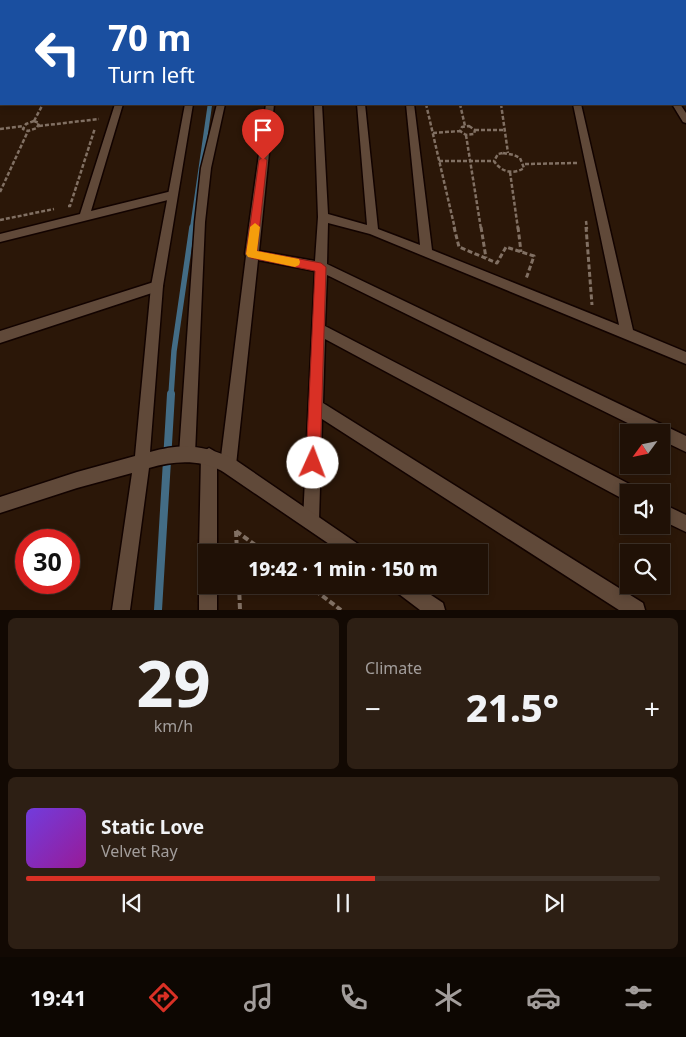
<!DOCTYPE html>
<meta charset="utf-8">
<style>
:root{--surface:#201106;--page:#2d1f14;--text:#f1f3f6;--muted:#a29d9b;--line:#3d3128;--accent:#d93025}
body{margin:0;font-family:"Noto Sans",sans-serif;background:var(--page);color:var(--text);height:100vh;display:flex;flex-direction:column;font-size:19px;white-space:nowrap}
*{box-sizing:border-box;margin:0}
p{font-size:16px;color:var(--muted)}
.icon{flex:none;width:28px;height:28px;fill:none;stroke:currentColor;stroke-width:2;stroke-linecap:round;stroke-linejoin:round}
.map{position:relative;height:610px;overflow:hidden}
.panel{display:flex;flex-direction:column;gap:8px;padding:8px;background:#120903;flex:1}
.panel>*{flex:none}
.banner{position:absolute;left:0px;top:0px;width:686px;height:105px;box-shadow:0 2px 8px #0003,0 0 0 1px var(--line);background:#1a4fa0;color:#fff;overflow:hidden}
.needle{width:32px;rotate:237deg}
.controls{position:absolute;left:620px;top:424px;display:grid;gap:10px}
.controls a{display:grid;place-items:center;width:50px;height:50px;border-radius:0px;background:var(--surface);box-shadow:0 2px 8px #0003,0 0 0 1px var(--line);font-size:25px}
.speed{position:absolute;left:15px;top:529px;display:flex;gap:10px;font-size:25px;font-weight:700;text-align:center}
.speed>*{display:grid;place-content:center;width:65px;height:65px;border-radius:50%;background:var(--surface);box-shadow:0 2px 8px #0003,0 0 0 1px var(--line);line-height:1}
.speed .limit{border:8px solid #d22;background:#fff;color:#111}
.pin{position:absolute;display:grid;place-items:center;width:42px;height:42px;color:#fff;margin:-51px -21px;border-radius:50% 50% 50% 0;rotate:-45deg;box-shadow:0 0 5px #0007}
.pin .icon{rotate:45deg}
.me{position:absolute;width:55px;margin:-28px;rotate:2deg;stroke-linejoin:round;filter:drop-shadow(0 0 4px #0008)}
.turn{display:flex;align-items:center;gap:18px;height:105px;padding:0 25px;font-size:22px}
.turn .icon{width:65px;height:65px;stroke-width:2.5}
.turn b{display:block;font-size:35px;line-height:42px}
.big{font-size:38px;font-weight:800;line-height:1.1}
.panel .tile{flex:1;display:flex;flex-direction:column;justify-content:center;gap:8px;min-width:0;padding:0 18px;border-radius:8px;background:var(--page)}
.panel .dial{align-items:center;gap:0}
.dial b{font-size:65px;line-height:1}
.song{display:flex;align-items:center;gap:15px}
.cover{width:60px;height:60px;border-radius:8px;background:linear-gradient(135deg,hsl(260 70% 55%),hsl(300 70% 35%))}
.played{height:5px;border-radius:2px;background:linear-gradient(90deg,var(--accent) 55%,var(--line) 55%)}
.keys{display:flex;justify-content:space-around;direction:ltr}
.heat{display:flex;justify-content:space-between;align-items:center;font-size:28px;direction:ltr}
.panel .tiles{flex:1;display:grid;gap:8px;grid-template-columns:1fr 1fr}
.tile:last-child{grid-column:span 2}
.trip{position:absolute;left:198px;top:544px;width:290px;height:50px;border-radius:0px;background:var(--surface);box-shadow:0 2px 8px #0003,0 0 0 1px var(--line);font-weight:800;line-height:50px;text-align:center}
.tab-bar{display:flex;height:80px;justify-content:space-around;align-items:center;background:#0d0702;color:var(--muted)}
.tab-bar .icon{width:35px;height:35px}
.tab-bar .on{color:var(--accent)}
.tab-bar b{font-size:22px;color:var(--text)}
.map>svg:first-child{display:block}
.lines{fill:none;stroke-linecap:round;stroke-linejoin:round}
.stream-far2{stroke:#436c85;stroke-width:4.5}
.stream-far1{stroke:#436c85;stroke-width:5.5}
.stream{stroke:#436c85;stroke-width:8}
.street-casing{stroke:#120300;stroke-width:3}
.secondary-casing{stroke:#120300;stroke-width:3}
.path-far3{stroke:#817063;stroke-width:2;stroke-dasharray:3 1;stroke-linecap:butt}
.path-far2{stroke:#817063;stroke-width:2.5;stroke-dasharray:4 2;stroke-linecap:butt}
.path-far1{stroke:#817063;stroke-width:3;stroke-dasharray:5 2.5;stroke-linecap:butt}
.path{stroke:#817063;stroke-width:4;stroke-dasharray:6 3;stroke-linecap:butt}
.street{fill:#604939;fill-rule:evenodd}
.secondary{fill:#604939;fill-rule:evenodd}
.route{fill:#d93025;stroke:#8d1f18}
.slow{fill:#f59e0b}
</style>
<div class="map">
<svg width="686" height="610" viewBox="0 0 686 610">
<rect width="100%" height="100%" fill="#2b1708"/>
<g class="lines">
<path class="stream-far2" d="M192,229L210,104"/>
<path class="stream-far1" d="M171,395L174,351L192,227"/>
<path class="stream" d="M158,610L171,394"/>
<g class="street-casing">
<path id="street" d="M240,0H246V1H240Z
M658,0H666V1H659Z
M685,10H686V14H685Z
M0,48H1V52H0Z
M115,104H123L91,211L172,191L177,195L176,198L0,242V234L80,214Z
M217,104H225L211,168L205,222L195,454L192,459L187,462L182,459L179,454L195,222L201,168Z
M266,104H274L259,251L315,261L318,217L314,104H322L328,214L367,225L357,104H365L378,229L420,245L406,104H414L432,250L619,325L573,104H581L633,330L686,352V364L370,234L328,223L327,264L686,436V452L661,440V432H646L327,275L325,326L635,487L637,492H629V501L623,499L325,339L323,403L643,603L645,610H619L322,419L319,521L317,527L311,529L305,527L303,521L315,271L258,260L236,465L234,471L228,473L222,471L220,465L246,256L245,254Z
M672,104H680L686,113V123L683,122Z
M157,281L161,282L163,286L161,290L0,343V331Z
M209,448L214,451L217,456V552H206V560L202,558L199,552L201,456L204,451Z
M661,503L686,515V532L661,520Z
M206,577V585H217V610H199V585L202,579Z"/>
</g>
<g class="secondary-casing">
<path id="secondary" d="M193,0H199V1H193Z
M185,104H193L163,286L150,452C183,443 203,445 234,459L361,546L364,552H341L222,471C198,459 174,461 149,468L130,610H112L132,473L77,488L0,513V497L77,472L135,456L151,286Z
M392,585H416L443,603L445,610H420L395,591Z"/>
</g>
<path class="path-far3" d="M0,92L1,89"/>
<path class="path-far2" d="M426,104L455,229
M460,104L465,126
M501,104L508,153
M34,121L39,123L37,128L28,131L23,129L26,124Z
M34,121L43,104
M39,126L99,119
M469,126L475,130L474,134L466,135L460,131L462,127Z
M0,129L23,126
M475,130H505
M433,133L460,131
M466,135L481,229
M503,153L514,155L520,158L524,168C513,175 501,172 494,161L498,154Z
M439,161H494
M525,164L577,163
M510,172L518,229
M0,192L28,131
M68,206H70L95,128
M0,220L54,209
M586,221L587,229"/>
<path class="path-far1" d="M454,227L459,247L497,263L506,247L534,256L526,279
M481,227L486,258
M518,227L521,252
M586,227L592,305"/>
<path class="path" d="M236,531L265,552
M236,531L237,552
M239,585L240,610
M308,585L341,610"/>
<use href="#street" class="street"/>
<use href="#secondary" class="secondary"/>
</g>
<path class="route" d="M263,157L267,160L257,251L321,263L326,267L320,463L318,468L313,470L308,468L306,463L315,271L251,258L246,254L259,160Z"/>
<path class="slow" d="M255,223L260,227L257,251L299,259L300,262L299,265L295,267L248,257L246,254L250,227Z"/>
</svg>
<div class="controls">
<a><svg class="needle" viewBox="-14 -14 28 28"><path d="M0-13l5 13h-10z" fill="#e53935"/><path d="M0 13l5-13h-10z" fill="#a29d9b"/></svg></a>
<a><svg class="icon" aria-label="sound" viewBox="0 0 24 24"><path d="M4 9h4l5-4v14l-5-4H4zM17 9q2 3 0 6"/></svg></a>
<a><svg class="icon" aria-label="search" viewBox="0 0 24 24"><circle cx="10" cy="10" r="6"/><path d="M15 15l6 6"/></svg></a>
</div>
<div class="speed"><div class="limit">30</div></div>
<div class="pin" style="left:263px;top:160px;background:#d93025"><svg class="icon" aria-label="arrive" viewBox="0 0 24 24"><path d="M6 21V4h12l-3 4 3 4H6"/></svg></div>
<svg class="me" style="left:313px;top:463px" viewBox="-20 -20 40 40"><circle r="19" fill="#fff"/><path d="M0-13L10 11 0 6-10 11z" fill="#d93025"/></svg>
<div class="trip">19:42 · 1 min · 150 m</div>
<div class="banner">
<div class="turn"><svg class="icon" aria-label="left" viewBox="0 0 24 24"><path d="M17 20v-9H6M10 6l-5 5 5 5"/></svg><div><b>70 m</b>Turn left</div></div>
</div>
</div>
<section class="panel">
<div class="tiles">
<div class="tile dial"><b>29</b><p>km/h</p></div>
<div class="tile"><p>Climate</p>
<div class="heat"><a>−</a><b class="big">21.5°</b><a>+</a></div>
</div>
<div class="tile">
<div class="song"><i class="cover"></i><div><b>Static Love</b><p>Velvet Ray</p></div></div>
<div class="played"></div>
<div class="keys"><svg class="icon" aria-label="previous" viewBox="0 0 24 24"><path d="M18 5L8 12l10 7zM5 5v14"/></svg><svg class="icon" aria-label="pause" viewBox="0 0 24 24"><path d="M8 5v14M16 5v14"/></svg><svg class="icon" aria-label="next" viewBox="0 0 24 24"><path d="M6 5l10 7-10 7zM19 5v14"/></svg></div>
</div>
</div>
</section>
<nav class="tab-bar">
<b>19:41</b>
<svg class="icon on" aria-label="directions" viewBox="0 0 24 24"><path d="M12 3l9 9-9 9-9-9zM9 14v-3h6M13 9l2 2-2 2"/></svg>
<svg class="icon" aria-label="music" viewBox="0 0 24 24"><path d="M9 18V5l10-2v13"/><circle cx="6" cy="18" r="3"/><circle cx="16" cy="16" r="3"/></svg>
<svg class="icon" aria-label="phone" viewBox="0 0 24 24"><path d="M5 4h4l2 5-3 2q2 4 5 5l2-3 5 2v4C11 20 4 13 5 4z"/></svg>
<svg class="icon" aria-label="climate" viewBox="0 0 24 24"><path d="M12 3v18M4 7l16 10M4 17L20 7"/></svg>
<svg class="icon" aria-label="car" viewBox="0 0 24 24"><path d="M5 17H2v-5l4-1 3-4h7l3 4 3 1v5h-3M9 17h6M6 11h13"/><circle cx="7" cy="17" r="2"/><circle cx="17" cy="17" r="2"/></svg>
<svg class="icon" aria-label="filters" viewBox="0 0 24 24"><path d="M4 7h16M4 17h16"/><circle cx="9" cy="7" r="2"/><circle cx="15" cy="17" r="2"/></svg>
</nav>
